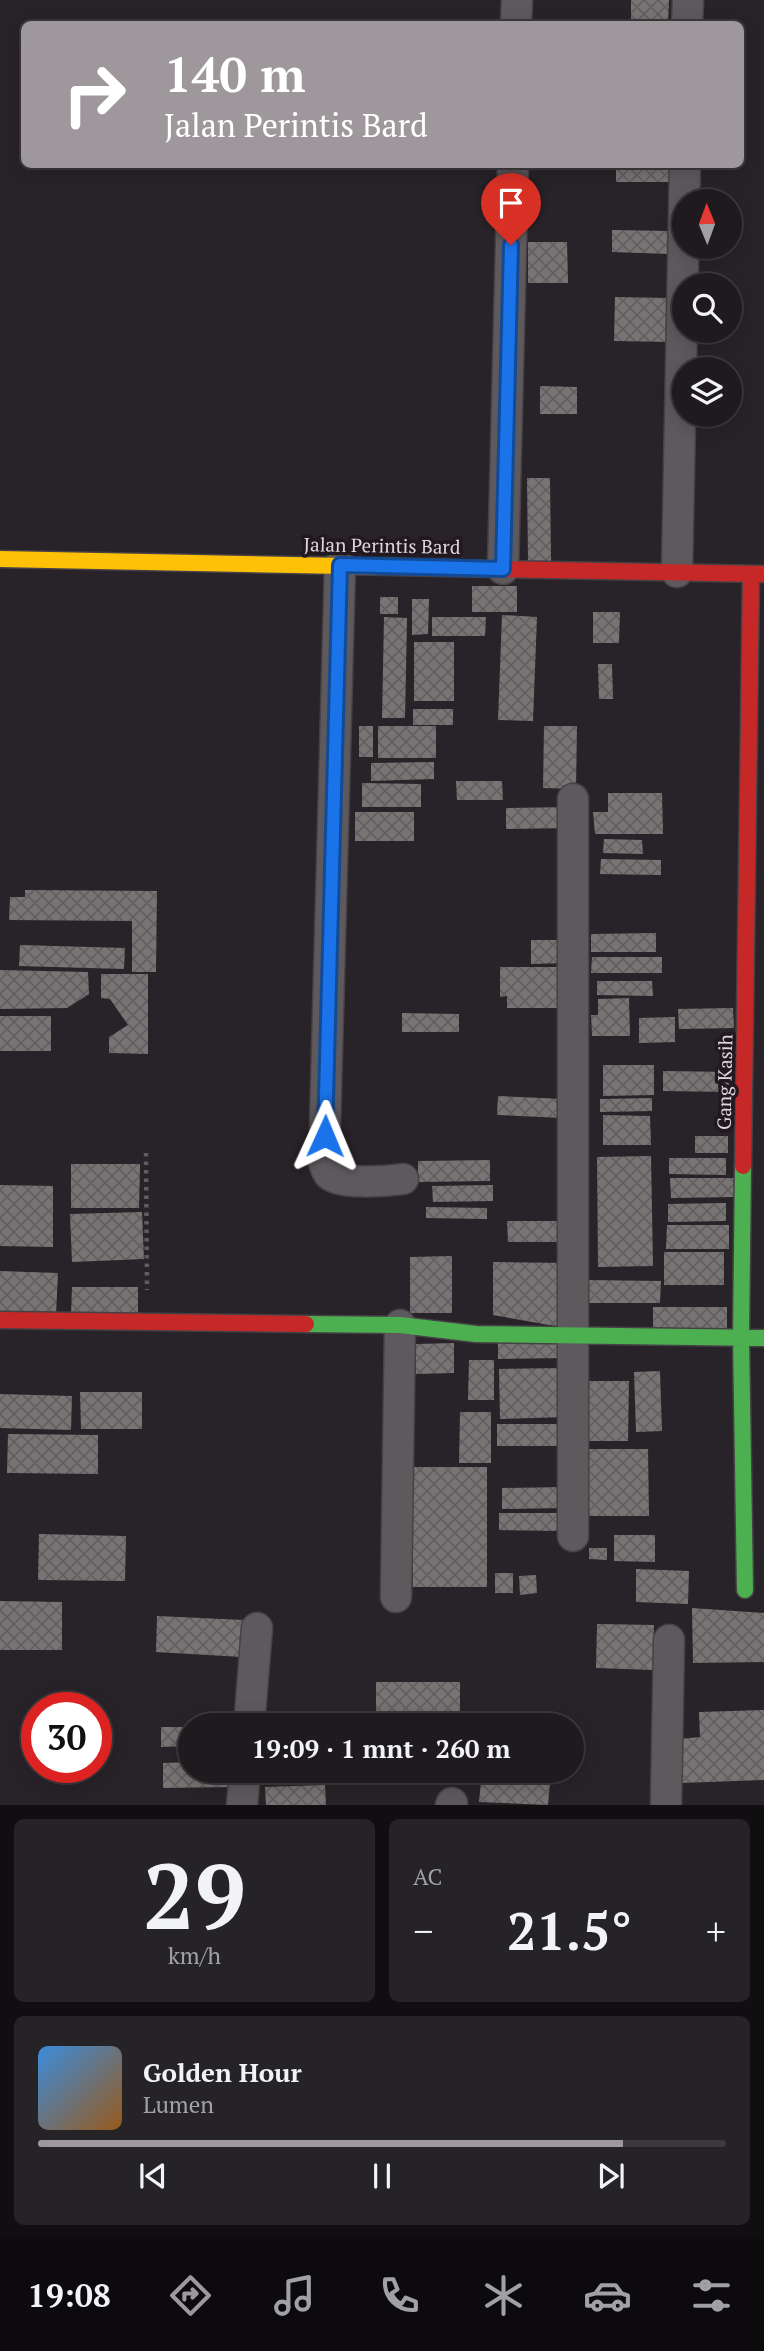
<!DOCTYPE html>
<html lang="id">
<meta charset="utf-8">
<style>
:root{--surface:#1e1a1e;--page:#262327;--text:#f1f3f6;--muted:#a1a1a4;--line:#3c383c;--accent:#9e989d}
body{margin:0;font-family:"PT Serif",serif;background:var(--page);color:var(--text);height:100vh;display:flex;flex-direction:column;font-size:26px;white-space:nowrap}
*{box-sizing:border-box;margin:0}
p{font-size:23px;color:var(--muted)}
.icon{flex:none;width:38px;height:38px;fill:none;stroke:currentColor;stroke-width:2;stroke-linecap:round;stroke-linejoin:round}
.map{position:relative;height:1805px;overflow:hidden}
.side{display:flex;flex-direction:column;gap:14px;padding:14px;background:#100e10;flex:1}
.side>*{flex:none}
.top-card{position:absolute;left:21px;top:21px;width:723px;height:147px;border-radius:10px;box-shadow:0 4px 18px #0003,0 0 0 2px var(--line);background:#9e989d;color:#fff;overflow:hidden}
.needle{width:46px;rotate:359deg}
.fabs{position:absolute;left:672px;top:189px;display:grid;gap:14px}
.fabs a{display:grid;place-items:center;width:70px;height:70px;border-radius:50%;background:var(--surface);box-shadow:0 4px 18px #0003,0 0 0 2px var(--line);font-size:35px}
.speed{position:absolute;left:21px;top:1692px;display:flex;gap:14px;font-size:35px;font-weight:700;text-align:center}
.speed>*{display:grid;place-content:center;width:91px;height:91px;border-radius:50%;background:var(--surface);box-shadow:0 4px 18px #0003,0 0 0 2px var(--line);line-height:1}
.speed .limit{border:10px solid #d22;background:#fff;color:#111}
.pin{position:absolute;display:grid;place-items:center;width:60px;height:60px;color:#fff;margin:-72px -30px;border-radius:50% 50% 50% 0;rotate:-45deg;box-shadow:0 0 7px #0007}
.pin .icon{rotate:45deg}
.me{position:absolute;width:77px;margin:-38px;rotate:1deg;stroke-linejoin:round;filter:drop-shadow(0 0 5px #0008)}
.turn{display:flex;align-items:center;gap:24px;height:147px;padding:0 28px;font-size:32px}
.turn .icon{width:91px;height:91px;stroke-width:2.5}
.turn b{display:block;font-size:49px;line-height:60px}
.big{font-size:52px;font-weight:800;line-height:1.1}
.side .card{flex:1;display:flex;flex-direction:column;justify-content:center;gap:10px;min-width:0;padding:0 24px;border-radius:10px;background:var(--page)}
.side .dial{align-items:center;gap:0}
.dial b{font-size:91px;line-height:1}
.song{display:flex;align-items:center;gap:21px}
.cover{width:84px;height:84px;border-radius:10px;background:linear-gradient(135deg,hsl(210 70% 55%),hsl(30 70% 35%))}
.played{height:7px;border-radius:4px;background:linear-gradient(90deg,var(--accent) 85%,var(--line) 85%)}
.keys{display:flex;justify-content:space-around;direction:ltr}
.heat{display:flex;justify-content:space-between;align-items:center;font-size:38px;direction:ltr}
.side .tiles{flex:1;display:grid;gap:14px;grid-template-columns:1fr 1fr}
.card:last-child{grid-column:span 2}
.trip{position:absolute;left:178px;top:1713px;width:406px;height:70px;border-radius:35px;background:var(--surface);box-shadow:0 4px 18px #0003,0 0 0 2px var(--line);font-weight:800;line-height:70px;text-align:center}
.dock{display:flex;height:112px;justify-content:space-around;align-items:center;background:#0c0a0c;color:var(--muted)}
.dock .icon{width:49px;height:49px}
.dock .current{color:var(--accent)}
.dock b{font-size:32px;color:var(--text)}
.map>svg:first-child{display:block}
.building{fill:url(#building-cross-hatch)}
.lines{fill:none;stroke-linecap:round;stroke-linejoin:round}
.street-casing{stroke:#464145;stroke-width:33}
.fast-casing{stroke:#464145;stroke-width:19}
.slow-casing{stroke:#464145;stroke-width:19}
.jam-casing{stroke:#464145;stroke-width:19}
.path{stroke:#605c5f;stroke-width:4.5;stroke-dasharray:3.5 5;stroke-linecap:butt}
.street{stroke:#5e595d;stroke-width:30}
.fast{stroke:#4caf50;stroke-width:16}
.slow{stroke:#ffc107;stroke-width:16}
.jam{stroke:#c62828;stroke-width:16}
.route-casing{stroke:#114b97;stroke-width:18}
.route{stroke:#1a73e8;stroke-width:12}
.labels{text-anchor:middle;dominant-baseline:central;stroke-width:7;stroke-linejoin:round;paint-order:stroke}
.street-label{font-size:19px;fill:#ddd7dc;stroke:#211820}
</style>
<div class="map">
<svg width="764" height="1805" viewBox="0 0 764 1805">
<defs>
<pattern id="building-cross-hatch" width="8" height="8" patternUnits="userSpaceOnUse" patternTransform="scale(1.75)"><rect width="8" height="8" fill="#797474"/><path d="M0 0l8 8M0 8l8-8" fill="none" stroke="#635f60"/></pattern>
</defs>
<rect width="100%" height="100%" fill="#282328"/>
<path class="building" d="M631,0H669L668,24H631Z
M616,164H669V182H616Z
M612,230L670,231V254L612,252Z
M528,242H567L568,283H528Z
M615,297L670,298V342L614,341Z
M540,386L577,387V414H540Z
M527,478H550L551,561L528,562Z
M472,586H517V612H472Z
M380,597H398V614H380Z
M412,599H429L428,634L412,635Z
M593,612H620L619,643H593Z
M502,615L537,617L533,721L498,720Z
M384,617L407,618L405,718H382Z
M432,617H486L485,636H432Z
M414,642H454V701H414Z
M598,664H612L613,699H599Z
M413,709H453V725H413Z
M359,726H373V757H359Z
M378,726H436V758H378Z
M544,726H577L576,789L543,788Z
M434,762V779L371,781V763Z
M456,781H502L503,800H457Z
M362,783L421,784V807H362Z
M608,793H662L663,834H595L593,812H608Z
M570,807V828L506,829V808Z
M355,812H414V841H355Z
M604,839L642,840L643,854L603,853Z
M601,859L661,860V875L600,874Z
M25,890L157,891L156,972H132V921L9,920L10,897H25Z
M656,933V952H591V934Z
M531,940H568V963L531,964Z
M20,945L125,948L124,969L19,966Z
M592,957H662V973H591Z
M500,967H570L571,1008H507V996L500,997Z
M0,970L88,972L89,994L67,1008L0,1009Z
M101,974H148V1054L109,1053V1037L128,1025L110,999L101,998Z
M597,981H652L653,996L597,995Z
M629,998L630,1036H592L591,1015H598V999Z
M733,1008L734,1028L679,1029L678,1009Z
M402,1013L459,1014V1032H402Z
M0,1016H51V1051H0Z
M675,1017V1042L639,1043V1018Z
M603,1065H654V1095L603,1096Z
M663,1071L730,1072V1092L663,1091Z
M498,1096L564,1099L563,1118L497,1115Z
M652,1098V1111L600,1112V1099Z
M603,1115L650,1116L651,1145H603Z
M695,1136H728V1153H695Z
M651,1156L653,1266L598,1267L597,1157Z
M669,1158H726V1175L669,1174Z
M490,1160V1181L418,1182V1161Z
M71,1164H140L139,1208H71Z
M670,1178H734V1197L671,1198Z
M0,1185L53,1186V1247L0,1246Z
M493,1185V1201L433,1202L432,1186Z
M726,1203V1221L668,1222V1204Z
M426,1207L487,1208V1219L426,1218Z
M142,1212L144,1259L72,1262L70,1214Z
M507,1221H570V1242H508Z
M667,1225H729V1249H666Z
M664,1252H724V1285H664Z
M452,1256V1313H410V1257Z
M493,1262L567,1263L566,1328L493,1315Z
M0,1271L58,1273L56,1315L0,1313Z
M583,1280L661,1281L660,1303H583Z
M72,1287H138V1316H71Z
M653,1307H727V1329H653Z
M498,1340L566,1341V1358L498,1359Z
M454,1343V1373L416,1374V1344Z
M469,1360H494V1400H468Z
M567,1368L568,1417L500,1419L499,1369Z
M660,1371L662,1431L636,1432L634,1372Z
M578,1381H629L628,1441H578Z
M80,1392H142V1429H81Z
M0,1394L72,1396L71,1430L0,1428Z
M460,1412H491V1463H459Z
M497,1424H565L566,1446H497Z
M8,1434L98,1435V1474L7,1473Z
M587,1449H648L649,1516H587Z
M412,1467H487V1587H413Z
M563,1487V1508L502,1509V1488Z
M499,1513H562V1531L499,1530Z
M39,1534L126,1536L125,1581L38,1580Z
M614,1535H655V1562L614,1561Z
M589,1548H607V1560L589,1559Z
M636,1569L689,1571L688,1604L636,1602Z
M495,1573H513V1593H495Z
M536,1575L537,1593L520,1595L519,1576Z
M0,1601L62,1602V1650H0Z
M692,1608L764,1613V1662L693,1663Z
M157,1616L244,1620L242,1657L156,1652Z
M597,1624L654,1625L653,1670L596,1668Z
M376,1682H460V1716H376Z
M764,1710V1780L680,1783L679,1739L700,1737L699,1712Z
M161,1727H191V1746L161,1747Z
M191,1762V1771H235L236,1787L163,1788V1763Z
M482,1771H551L548,1805L479,1802Z
M325,1785L326,1805H266L265,1787Z"/>
<g class="lines">
<g class="street-casing">
<path id="street" d="M516,24L517,0
M687,24L688,0
M340,565L324,1163C325,1166 327,1171 329,1174C338,1185 388,1181 403,1179
M503,569L513,164
M677,572L685,164
M573,1536V799
M396,1597L400,1325
M249,1726L257,1628
M242,1805L245,1771
M451,1805L452,1803
M666,1805L669,1640"/>
</g>
<g class="fast-casing">
<path id="fast" d="M743,1166L741,1338L745,1590
M306,1324L400,1325L476,1334L764,1338"/>
</g>
<g class="slow-casing">
<path id="slow" d="M0,559L395,567"/>
</g>
<g class="jam-casing">
<path id="jam" d="M395,567L764,574
M743,1166L751,574
M0,1320L306,1324"/>
</g>
<path class="path" d="M146,1153L147,1290"/>
<use href="#street" class="street"/>
<use href="#fast" class="fast"/>
<use href="#slow" class="slow"/>
<use href="#jam" class="jam"/>
</g>
<g class="lines">
<g class="route-casing">
<path id="route" d="M325,1136L340,565L503,569L511,245"/>
</g>
<use href="#route" class="route"/>
</g>
<g class="labels">
<g class="street-label">
<text transform="translate(382 545) rotate(1)">Jalan Perintis Bard</text>
<text transform="translate(724 1082) rotate(-89)">Gang Kasih</text>
</g>
</g>
</svg>
<div class="fabs">
<a><svg class="needle" viewBox="-14 -14 28 28"><path d="M0-13l5 13h-10z" fill="#e53935"/><path d="M0 13l5-13h-10z" fill="#a1a1a4"/></svg></a>
<a><svg class="icon" aria-label="search" viewBox="0 0 24 24"><circle cx="10" cy="10" r="6"/><path d="M15 15l6 6"/></svg></a>
<a><svg class="icon" aria-label="layers" viewBox="0 0 24 24"><path d="M12 4l9 5-9 5-9-5zM3 14l9 5 9-5"/></svg></a>
</div>
<div class="speed"><div class="limit">30</div></div>
<div class="pin" style="left:511px;top:245px;background:#d93025"><svg class="icon" aria-label="arrive" viewBox="0 0 24 24"><path d="M6 21V4h12l-3 4 3 4H6"/></svg></div>
<svg class="me" style="left:325px;top:1136px" viewBox="-20 -20 40 40"><path d="M0-17L14 15 0 8-14 15z" fill="#1a73e8" stroke="#fff" stroke-width="4"/></svg>
<div class="trip">19:09 · 1 mnt · 260 m</div>
<div class="top-card">
<div class="turn"><svg class="icon" aria-label="right" viewBox="0 0 24 24"><path d="M7 20v-9h11M14 6l5 5-5 5"/></svg><div><b>140 m</b>Jalan Perintis Bard</div></div>
</div>
</div>
<section class="side">
<div class="tiles">
<div class="card dial"><b>29</b><p>km/h</p></div>
<div class="card"><p>AC</p>
<div class="heat"><a>−</a><b class="big">21.5°</b><a>+</a></div>
</div>
<div class="card">
<div class="song"><i class="cover"></i><div><b>Golden Hour</b><p>Lumen</p></div></div>
<div class="played"></div>
<div class="keys"><svg class="icon" aria-label="previous" viewBox="0 0 24 24"><path d="M18 5L8 12l10 7zM5 5v14"/></svg><svg class="icon" aria-label="pause" viewBox="0 0 24 24"><path d="M8 5v14M16 5v14"/></svg><svg class="icon" aria-label="next" viewBox="0 0 24 24"><path d="M6 5l10 7-10 7zM19 5v14"/></svg></div>
</div>
</div>
</section>
<nav class="dock">
<b>19:08</b>
<svg class="icon current" aria-label="directions" viewBox="0 0 24 24"><path d="M12 3l9 9-9 9-9-9zM9 14v-3h6M13 9l2 2-2 2"/></svg>
<svg class="icon" aria-label="music" viewBox="0 0 24 24"><path d="M9 18V5l10-2v13"/><circle cx="6" cy="18" r="3"/><circle cx="16" cy="16" r="3"/></svg>
<svg class="icon" aria-label="phone" viewBox="0 0 24 24"><path d="M5 4h4l2 5-3 2q2 4 5 5l2-3 5 2v4C11 20 4 13 5 4z"/></svg>
<svg class="icon" aria-label="climate" viewBox="0 0 24 24"><path d="M12 3v18M4 7l16 10M4 17L20 7"/></svg>
<svg class="icon" aria-label="car" viewBox="0 0 24 24"><path d="M5 17H2v-5l4-1 3-4h7l3 4 3 1v5h-3M9 17h6M6 11h13"/><circle cx="7" cy="17" r="2"/><circle cx="17" cy="17" r="2"/></svg>
<svg class="icon" aria-label="filters" viewBox="0 0 24 24"><path d="M4 7h16M4 17h16"/><circle cx="9" cy="7" r="2"/><circle cx="15" cy="17" r="2"/></svg>
</nav>
